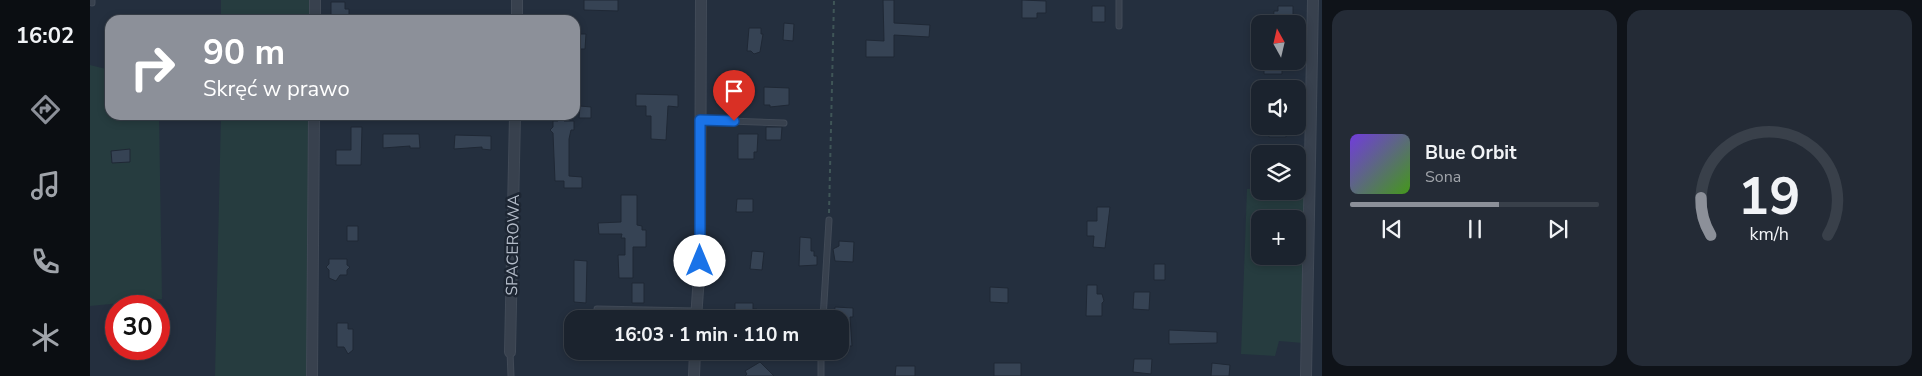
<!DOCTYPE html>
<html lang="pl">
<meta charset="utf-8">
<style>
:root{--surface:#1b232e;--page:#242b36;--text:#f1f3f6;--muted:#a0a4aa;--line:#39404a;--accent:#8c9099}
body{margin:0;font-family:"Nunito Sans",sans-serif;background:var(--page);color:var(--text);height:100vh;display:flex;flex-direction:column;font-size:19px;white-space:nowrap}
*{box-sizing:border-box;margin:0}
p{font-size:16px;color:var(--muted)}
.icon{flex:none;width:28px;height:28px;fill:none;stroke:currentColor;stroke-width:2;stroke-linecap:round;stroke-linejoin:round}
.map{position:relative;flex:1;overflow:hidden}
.panel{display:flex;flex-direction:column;gap:10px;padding:10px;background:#0f1319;width:600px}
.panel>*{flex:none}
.hud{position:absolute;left:15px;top:15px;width:475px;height:105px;border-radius:15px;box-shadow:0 2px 8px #0003,0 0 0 1px var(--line);background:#8c9099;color:#fff;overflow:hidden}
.needle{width:32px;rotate:352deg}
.fabs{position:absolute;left:1161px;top:15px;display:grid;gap:10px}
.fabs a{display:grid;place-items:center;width:55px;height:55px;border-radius:10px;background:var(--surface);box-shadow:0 2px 8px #0003,0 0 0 1px var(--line);font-size:25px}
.speed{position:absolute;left:15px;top:295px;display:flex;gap:10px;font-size:25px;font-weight:700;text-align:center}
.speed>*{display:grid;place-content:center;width:65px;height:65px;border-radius:50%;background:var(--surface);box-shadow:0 2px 8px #0003,0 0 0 1px var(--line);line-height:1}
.speed .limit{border:8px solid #d22;background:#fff;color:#111}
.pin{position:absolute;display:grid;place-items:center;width:42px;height:42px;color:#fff;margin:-51px -21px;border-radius:50% 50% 50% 0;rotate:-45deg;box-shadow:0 0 5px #0007}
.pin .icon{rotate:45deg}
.me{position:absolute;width:55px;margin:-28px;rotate:0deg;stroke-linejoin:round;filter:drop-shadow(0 0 4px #0008)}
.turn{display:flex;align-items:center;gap:18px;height:105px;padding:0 15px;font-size:22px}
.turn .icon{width:65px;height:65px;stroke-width:2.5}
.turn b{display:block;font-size:35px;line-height:42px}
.panel .card{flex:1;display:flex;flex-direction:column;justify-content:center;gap:8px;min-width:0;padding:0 18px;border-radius:15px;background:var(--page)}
.panel .dial{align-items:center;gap:0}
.dial svg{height:130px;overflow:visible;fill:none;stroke:var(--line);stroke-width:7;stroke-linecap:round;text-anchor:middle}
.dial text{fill:var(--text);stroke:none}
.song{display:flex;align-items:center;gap:15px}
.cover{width:60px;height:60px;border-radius:8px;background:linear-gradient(135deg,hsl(260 70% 55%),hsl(100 70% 35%))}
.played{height:5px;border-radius:2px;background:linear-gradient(90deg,var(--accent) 60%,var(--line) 60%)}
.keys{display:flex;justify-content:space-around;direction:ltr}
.panel .tiles{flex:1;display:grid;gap:10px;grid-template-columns:repeat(2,1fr)}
.trip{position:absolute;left:474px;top:310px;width:285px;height:50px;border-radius:15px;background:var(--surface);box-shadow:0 2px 8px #0003,0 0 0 1px var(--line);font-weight:700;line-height:50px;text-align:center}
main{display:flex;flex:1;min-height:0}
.dock{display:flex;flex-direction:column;width:90px;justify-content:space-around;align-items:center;background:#0b0e12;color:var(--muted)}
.dock .icon{width:35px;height:35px}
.dock .active{color:var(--accent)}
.dock b{font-size:22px;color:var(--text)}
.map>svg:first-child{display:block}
.green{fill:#263c3f;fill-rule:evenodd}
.building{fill:#364354;stroke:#1f2835}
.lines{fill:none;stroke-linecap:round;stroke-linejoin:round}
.lane-casing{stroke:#414a57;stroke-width:7}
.street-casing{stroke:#414a57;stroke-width:12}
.path{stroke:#3f5557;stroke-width:2;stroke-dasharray:4 4;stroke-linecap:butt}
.lane{stroke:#38414e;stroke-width:5}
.street{stroke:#38414e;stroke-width:10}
.route-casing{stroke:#114b97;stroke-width:12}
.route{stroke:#1a73e8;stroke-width:9}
.labels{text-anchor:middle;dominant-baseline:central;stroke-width:5;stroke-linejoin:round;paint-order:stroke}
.street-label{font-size:16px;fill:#b4bcc9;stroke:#1d2633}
</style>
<main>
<nav class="dock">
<b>16:02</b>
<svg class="icon active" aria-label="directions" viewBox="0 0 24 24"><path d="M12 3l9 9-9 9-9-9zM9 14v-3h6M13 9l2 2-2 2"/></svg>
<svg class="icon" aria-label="music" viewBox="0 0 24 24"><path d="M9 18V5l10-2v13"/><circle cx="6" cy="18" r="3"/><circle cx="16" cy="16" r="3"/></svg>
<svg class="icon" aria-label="phone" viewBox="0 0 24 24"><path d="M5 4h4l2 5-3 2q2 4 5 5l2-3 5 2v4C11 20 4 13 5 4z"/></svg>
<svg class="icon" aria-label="climate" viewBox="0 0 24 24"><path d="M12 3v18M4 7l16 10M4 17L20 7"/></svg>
</nav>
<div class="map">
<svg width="1232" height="376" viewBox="0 0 1232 376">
<rect width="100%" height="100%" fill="#242f3e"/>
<path class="green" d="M131,0H223V20H131Z
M0,65L20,70V115H69L72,299L0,306Z
M131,115H224V376H125Z
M1157,189H1170V191L1216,190L1213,343L1189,341L1185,356L1151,354ZM1170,219H1208V256H1170Z"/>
<path class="building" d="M494,0H528V11L494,10Z
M793,0H804V23L840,25L839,37L804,35V57H776V40L794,41Z
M932,0L956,1V13H947V18H932Z
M241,2H255V9H259V17H241Z
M1002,6H1015V22H1002Z
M1188,6H1203V17H1199L1198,24H1183L1184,11H1188Z
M694,23L704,24L703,41L693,40Z
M659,28H671V34H673L670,52L664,54L661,51H657Z
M485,34H496L495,49H485Z
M1174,61H1192V74H1174Z
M632,87H657V105L644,107L632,105Z
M674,87L699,88V105L680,107V105H674Z
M546,94L588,95V107L578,106L576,140L561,139V116H556V106H546Z
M490,106L501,107V118H489Z
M471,115L474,121H484V130H481L479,139V176L492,177V188H474V181H465L463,133L460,130L463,127V121H468Z
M1179,126H1196V137H1179Z
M261,127H272L271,165H246V150H261Z
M676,127H692L691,140H676Z
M293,134H329L330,148H320V146L293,148Z
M648,134H668L667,152H664V159H648Z
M365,135L401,136V150L392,149V147L364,149Z
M40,149V162L22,163L21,151Z
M531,195H547V225L552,226V230H556V247H543V278H529L528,255H535V238H531L532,234H509L508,223L531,222Z
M647,199H663V212H646Z
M1007,207H1020L1015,248L1003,247L1004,236H997V221H1007Z
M257,226H268V241H257Z
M710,237L721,238V251H724V256H727V265L709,266Z
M749,241L764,242L763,262L745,261L743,249L749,246Z
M662,251L674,252L672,270L660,269Z
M239,259H257V265L260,267L257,270V275H250L246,281L239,278V270L236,267L239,264Z
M484,260L497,261L496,303L484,302Z
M1064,264H1075V280H1064Z
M542,283H554V303H542Z
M997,285H1007V294H1012L1014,301L1012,303V316H996Z
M900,287L918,288V303L900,302Z
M1044,292H1060L1059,310L1043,309Z
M645,303H663V309H667V319H645Z
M745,307L763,308V317H760L762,346H750V319H744Z
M247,323H258V329H263V350L258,354L254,347H247Z
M1079,330L1127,332V343L1079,344Z
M1044,359H1062L1061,374L1043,372Z
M670,362L684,376H655L657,374L655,371Z
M904,363H931V376H904Z
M1122,363L1140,365L1139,376H1121Z
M806,366H825V376H805Z"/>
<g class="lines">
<g class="lane-casing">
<path id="lane" d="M2,0V3
M1029,26V0
M293,115L425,116
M611,120L694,123
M507,309L606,311
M733,319L739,220
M420,352L421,376
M731,376V351"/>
</g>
<g class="street-casing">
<path id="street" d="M225,20V0
M427,20V0
M606,319L610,261L611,0
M420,352L425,115
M222,376L224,115
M604,376L605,351
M1216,376L1223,0"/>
</g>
<path class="path" d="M739,213L744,0"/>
<use href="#lane" class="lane"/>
<use href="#street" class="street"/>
</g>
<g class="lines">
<g class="route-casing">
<path id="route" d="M610,261V120L644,121"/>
</g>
<use href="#route" class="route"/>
</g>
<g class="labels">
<g class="street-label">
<text transform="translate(423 245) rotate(-89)">SPACEROWA</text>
</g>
</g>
</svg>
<div class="fabs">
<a><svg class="needle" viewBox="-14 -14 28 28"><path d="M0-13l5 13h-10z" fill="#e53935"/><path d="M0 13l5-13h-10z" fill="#a0a4aa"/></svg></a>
<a><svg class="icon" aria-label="sound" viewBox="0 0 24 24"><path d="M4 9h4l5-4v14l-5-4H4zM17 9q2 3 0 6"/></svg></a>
<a><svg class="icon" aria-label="layers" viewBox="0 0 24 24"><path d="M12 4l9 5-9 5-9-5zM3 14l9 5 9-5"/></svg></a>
<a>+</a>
</div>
<div class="speed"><div class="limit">30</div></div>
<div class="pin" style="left:644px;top:121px;background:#d93025"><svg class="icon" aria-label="arrive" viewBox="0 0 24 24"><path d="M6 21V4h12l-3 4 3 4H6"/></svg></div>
<svg class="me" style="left:610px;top:261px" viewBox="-20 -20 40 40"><circle r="19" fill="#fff"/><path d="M0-13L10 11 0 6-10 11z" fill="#1a73e8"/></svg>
<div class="trip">16:03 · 1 min · 110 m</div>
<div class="hud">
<div class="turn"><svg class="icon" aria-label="right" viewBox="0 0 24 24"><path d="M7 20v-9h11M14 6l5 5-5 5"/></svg><div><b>90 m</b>Skręć w prawo</div></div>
</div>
</div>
<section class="panel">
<div class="tiles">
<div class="card">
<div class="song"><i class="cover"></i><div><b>Blue Orbit</b><p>Sona</p></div></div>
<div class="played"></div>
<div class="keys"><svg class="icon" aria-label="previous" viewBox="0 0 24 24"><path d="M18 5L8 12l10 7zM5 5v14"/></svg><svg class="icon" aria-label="pause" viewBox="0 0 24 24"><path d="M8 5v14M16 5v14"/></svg><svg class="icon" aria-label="next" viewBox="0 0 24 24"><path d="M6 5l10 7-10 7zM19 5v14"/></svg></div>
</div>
<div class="card dial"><svg viewBox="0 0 100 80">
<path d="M14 69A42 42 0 1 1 86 69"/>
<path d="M14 69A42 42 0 0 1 8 46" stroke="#8c9099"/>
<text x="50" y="56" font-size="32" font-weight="700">19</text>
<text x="50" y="72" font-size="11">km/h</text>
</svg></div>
</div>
</section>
</main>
